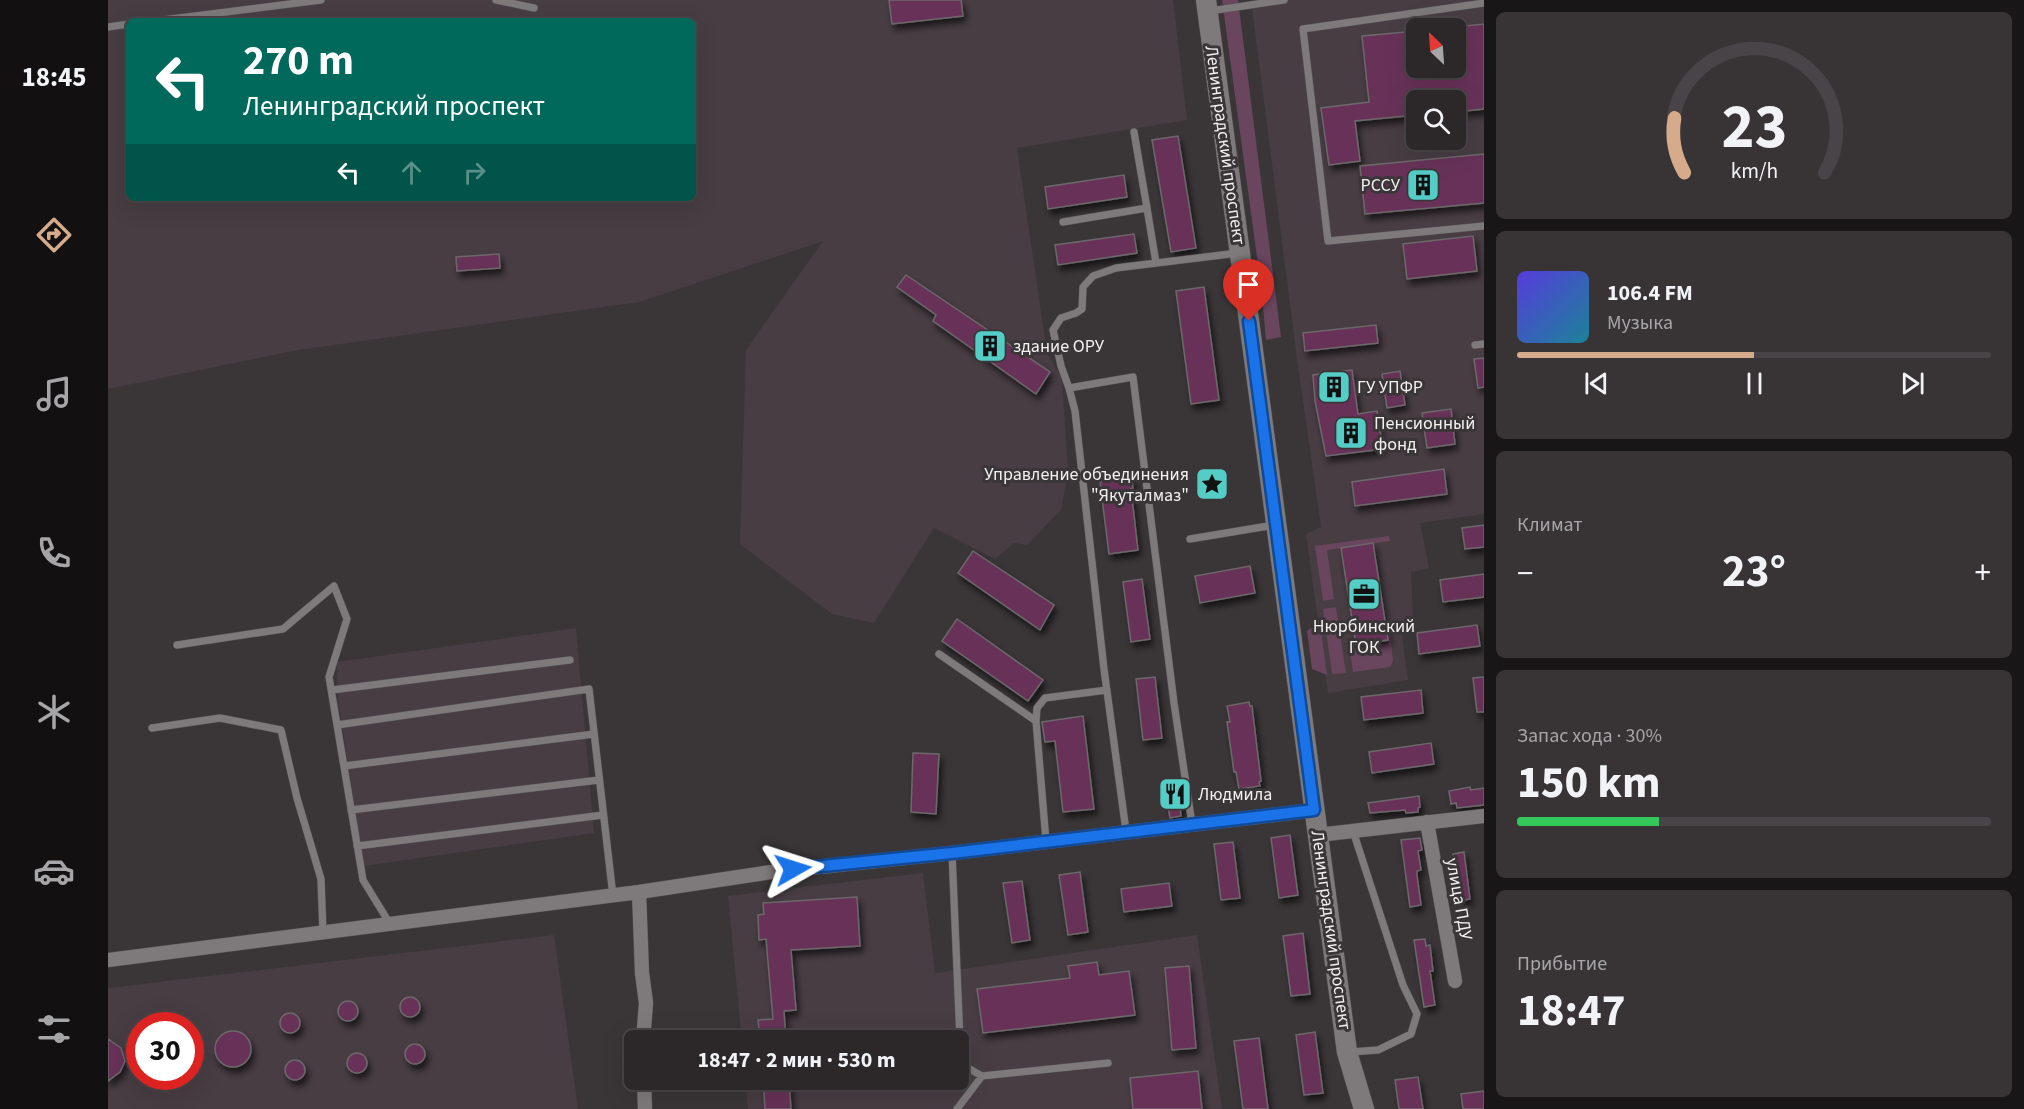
<!DOCTYPE html>
<html lang="ru">
<meta charset="utf-8">
<style>
:root{--surface:#2c282a;--page:#383436;--text:#f1f3f6;--muted:#a6a6a8;--line:#484447;--accent:#d6ab8b}
body{margin:0;font-family:"Source Sans 3",sans-serif;background:var(--page);color:var(--text);height:100vh;display:flex;flex-direction:column;font-size:22px;white-space:nowrap}
*{box-sizing:border-box;margin:0}
p{font-size:20px;color:var(--muted)}
.icon{flex:none;width:33px;height:33px;fill:none;stroke:currentColor;stroke-width:2;stroke-linecap:round;stroke-linejoin:round}
.map{position:relative;flex:1;overflow:hidden}
.details{display:flex;flex-direction:column;gap:12px;padding:12px;background:#181617;width:540px}
.details>*{flex:none}
.hud{position:absolute;left:18px;top:18px;width:570px;height:183px;border-radius:9px;box-shadow:0 6px 24px #0002,0 0 0 2px var(--line);background:#00695c;color:#fff;overflow:hidden}
.needle{width:39px;rotate:335deg}
.controls{position:absolute;left:1298px;top:18px;display:grid;gap:12px}
.controls a{display:grid;place-items:center;width:60px;height:60px;border-radius:9px;background:var(--surface);box-shadow:0 6px 24px #0002,0 0 0 2px var(--line);font-size:30px}
.speed{position:absolute;left:18px;top:1012px;display:flex;gap:12px;font-size:30px;font-weight:700;text-align:center}
.speed>*{display:grid;place-content:center;width:78px;height:78px;border-radius:50%;background:var(--surface);box-shadow:0 6px 24px #0002,0 0 0 2px var(--line);line-height:1}
.speed .limit{border:9px solid #d22;background:#fff;color:#111}
.pin{position:absolute;display:grid;place-items:center;width:51px;height:51px;color:#fff;margin:-62px -26px;border-radius:50% 50% 50% 0;rotate:-45deg;box-shadow:0 0 6px #0007}
.pin .icon{rotate:45deg}
.me{position:absolute;width:66px;margin:-33px;rotate:84deg;stroke-linejoin:round;filter:drop-shadow(0 0 4px #0008)}
.turn{display:flex;align-items:center;gap:21px;height:126px;padding:0 18px;font-size:27px}
.turn .icon{width:78px;height:78px;stroke-width:2.5}
.turn b{display:block;font-size:42px;line-height:51px}
.lanes{display:flex;align-items:center;height:57px;padding:0 18px;background:#0003;justify-content:center;gap:30px;direction:ltr}
.lanes .off{opacity:.35}
.big{font-size:45px;font-weight:700;line-height:1.1}
.details .card{flex:1;display:flex;flex-direction:column;justify-content:center;gap:9px;min-width:0;padding:0 21px;border-radius:9px;background:var(--page)}
.details .dial{align-items:center;gap:0}
.dial svg{height:156px;overflow:visible;fill:none;stroke:var(--line);stroke-width:7;stroke-linecap:round;text-anchor:middle}
.dial text{fill:var(--text);stroke:none}
.song{display:flex;align-items:center;gap:18px}
.cover{width:72px;height:72px;border-radius:9px;background:linear-gradient(135deg,hsl(250 70% 55%),hsl(190 70% 35%))}
.played{height:6px;border-radius:3px;background:linear-gradient(90deg,var(--accent) 50%,var(--line) 50%)}
.keys{display:flex;justify-content:space-around;direction:ltr}
.heat{display:flex;justify-content:space-between;align-items:center;font-size:33px;direction:ltr}
.charge{height:9px;border-radius:4px;background:linear-gradient(90deg,#34c759 30%,var(--line) 0)}
.trip{position:absolute;left:516px;top:1030px;width:345px;height:60px;border-radius:9px;background:var(--surface);box-shadow:0 6px 24px #0002,0 0 0 2px var(--line);font-weight:700;line-height:60px;text-align:center}
main{display:flex;flex:1;min-height:0}
.menu{display:flex;flex-direction:column;width:108px;justify-content:space-around;align-items:center;background:#121011;color:var(--muted)}
.menu .icon{width:42px;height:42px}
.menu .active{color:var(--accent)}
.menu b{font-size:27px;color:var(--text)}
.map>svg:first-child{display:block}
.built{fill:#473d43;fill-rule:evenodd}
.green{fill:#6a455e}
.building{fill:#683158;stroke:#6c686a;stroke-width:1.5;filter:url(#shadow)}
.lines{fill:none;stroke-linecap:round;stroke-linejoin:round}
.service-casing{stroke:#575456;stroke-width:8}
.minor-casing{stroke:#575456;stroke-width:15}
.secondary-casing{stroke:#575456;stroke-width:21}
.service{stroke:#7e7a7c;stroke-width:7}
.minor{stroke:#7e7a7c;stroke-width:14}
.secondary{stroke:#7e7a7c;stroke-width:20}
.route-casing{stroke:#114b97;stroke-width:15}
.route{stroke:#1a73e8;stroke-width:10}
.labels{text-anchor:middle;dominant-baseline:central;stroke-width:6;stroke-linejoin:round;paint-order:stroke}
.street-label{font-size:18px;fill:#f1eff0;stroke:#3a3638}
.poi-label{font-size:18px;fill:#f1eff0;stroke:#3a3638;text-anchor:start}
</style>
<main>
<nav class="menu">
<b>18:45</b>
<svg class="icon active" aria-label="directions" viewBox="0 0 24 24"><path d="M12 3l9 9-9 9-9-9zM9 14v-3h6M13 9l2 2-2 2"/></svg>
<svg class="icon" aria-label="music" viewBox="0 0 24 24"><path d="M9 18V5l10-2v13"/><circle cx="6" cy="18" r="3"/><circle cx="16" cy="16" r="3"/></svg>
<svg class="icon" aria-label="phone" viewBox="0 0 24 24"><path d="M5 4h4l2 5-3 2q2 4 5 5l2-3 5 2v4C11 20 4 13 5 4z"/></svg>
<svg class="icon" aria-label="climate" viewBox="0 0 24 24"><path d="M12 3v18M4 7l16 10M4 17L20 7"/></svg>
<svg class="icon" aria-label="car" viewBox="0 0 24 24"><path d="M5 17H2v-5l4-1 3-4h7l3 4 3 1v5h-3M9 17h6M6 11h13"/><circle cx="7" cy="17" r="2"/><circle cx="17" cy="17" r="2"/></svg>
<svg class="icon" aria-label="filters" viewBox="0 0 24 24"><path d="M4 7h16M4 17h16"/><circle cx="9" cy="7" r="2"/><circle cx="15" cy="17" r="2"/></svg>
</nav>
<div class="map">
<svg width="1376" height="1109" viewBox="0 0 1376 1109">
<defs>
<filter id="shadow"><feDropShadow dx="3" dy="5.5" stdDeviation="3" flood-color="#0009"/></filter>
</defs>
<rect width="100%" height="100%" fill="#3a3638"/>
<path class="built" d="M0,0H1065L1079,120L909,148L939,353L954,379L960,472L953,510L919,545L906,543L887,559L826,528L766,623L724,614L632,544L638,350L715,241L531,302L190,350L0,389ZM21,21H585V198H21Z
M1143,0H1376V514L1312,523L1321,568L1303,572L1305,617L1292,621L1300,680L1220,693L1198,534L1213,527L1189,359ZM1308,28H1347V68H1308ZM1308,100H1347V140H1308Z
M468,628L486,833L256,866L230,700L229,662Z
M815,873L827,973L1089,935L1114,1109H640L638,1080H850V1041H634L620,896Z
M446,935L470,1109H0V988ZM32,1026H82V1077H32Z"/>
<path class="green" d="M1114,0H1130L1173,337L1158,340L1154,294Z
M1281,536L1282,541L1219,550L1226,599L1215,601L1207,546Z
M1228,607L1238,673L1224,674L1215,609Z
M1212,622L1219,675L1204,669L1199,631Z
M1279,623H1281L1285,661L1282,667L1245,672L1242,650L1281,643Z"/>
<path class="building" d="M781,0H853L855,16L784,24Z
M1376,24V109L1347,112V100H1308V115L1247,121L1252,161L1221,165L1213,108L1261,102L1254,36L1308,31V68H1347V27Z
M1070,136L1088,248L1063,252L1044,140Z
M1376,154V203L1257,214L1252,166Z
M1016,175L1019,197L940,209L937,187Z
M1026,234L1029,253L950,265L947,245Z
M1365,236L1369,271L1299,279L1295,244Z
M391,254L392,268L349,271L348,257Z
M798,275L942,372L928,394L825,321L828,315L789,287Z
M1096,287L1111,400L1083,404L1068,291Z
M1268,325L1270,343L1197,351L1195,333Z
M1376,358V387L1370,388L1366,359Z
M1244,370L1250,414L1269,411L1275,449L1218,456L1207,401L1205,375Z
M1292,371L1297,405L1279,408L1274,374Z
M1343,409L1347,444L1319,448L1314,413Z
M1336,469L1339,494L1247,506L1244,482Z
M1024,478L1025,489H1023L1030,550L1001,554L992,482Z
M1376,525V547L1357,549L1354,528Z
M1265,543L1280,640L1248,645L1233,548Z
M865,551L946,605L932,630L850,573Z
M1142,566L1147,593L1092,603L1087,576Z
M1376,574V597L1335,602L1332,580Z
M1034,579L1042,639L1023,642L1015,582Z
M849,619L935,680L920,701L834,641Z
M1369,625L1372,646L1311,654L1309,633Z
M1047,677L1054,738L1035,740L1028,679Z
M1376,677V712H1369L1365,678Z
M1313,690L1315,713L1256,720L1253,697Z
M1141,702L1142,706H1144L1153,781L1151,782L1152,786L1131,789L1128,772H1126L1119,722H1122L1119,706Z
M975,716L986,809L955,812L947,741L937,742L934,722Z
M1323,743L1326,764L1264,773L1261,752Z
M805,753L831,754L828,814L803,812Z
M1072,781L1076,806L1072,807L1073,816L1062,818L1056,783Z
M1362,787L1363,790L1376,788V805L1349,808L1348,803L1343,804L1341,791Z
M1311,796L1312,807L1310,808V812L1298,813L1297,810L1262,813L1260,803Z
M1182,835L1190,895L1171,898L1163,838Z
M1312,838L1314,850L1310,851L1313,870L1309,871V875L1313,905L1302,907L1293,840Z
M1125,842L1132,898L1113,900L1106,844Z
M1356,852L1362,899L1352,901L1345,854Z
M972,872L980,932L960,935L951,875Z
M914,881L922,940L904,943L895,883Z
M1061,883L1064,906L1016,912L1013,889Z
M749,897L752,946L683,950L688,1010L676,1011L678,1041H652L650,1020L665,1019L658,939L651,940L650,915L656,914L655,903Z
M1195,933L1202,994L1183,996L1175,936Z
M1317,939L1318,946L1322,945L1325,971H1322L1327,1005L1316,1007L1306,940Z
M989,962L991,975L1021,971L1027,1015L875,1033L869,989L962,978L960,966Z
M1081,966L1088,1048L1064,1050L1057,968Z
M292 1007a10 10 0 1 1 20 0a10 10 0 1 1-20 0Z
M230 1011a10 10 0 1 1 20 0a10 10 0 1 1-20 0Z
M172 1023a10 10 0 1 1 20 0a10 10 0 1 1-20 0Z
M107 1049a18 18 0 1 1 36 0a18 18 0 1 1-36 0Z
M1207,1032L1215,1093L1196,1095L1188,1035Z
M1151,1038L1160,1109H1135L1126,1041Z
M0,1039L13,1048L17,1061L12,1072L0,1081Z
M297 1054a10 10 0 1 1 20 0a10 10 0 1 1-20 0Z
M239 1063a10 10 0 1 1 20 0a10 10 0 1 1-20 0Z
M177 1070a10 10 0 1 1 20 0a10 10 0 1 1-20 0Z
M1090,1071L1094,1109H1025L1022,1078Z
M1310,1077L1315,1109H1291L1287,1080Z
M655,1080H681L683,1109H657Z
M1376,1091V1109H1355L1353,1094Z"/>
<g class="lines">
<g class="service-casing">
<path id="service" d="M388,0L426,8
M1376,3L1195,29L1220,241L1376,226
M1102,11L1176,0
M47,21L213,0
M0,27L21,24
M1026,132L1039,208
M955,222L1039,208L1048,263
M1367,345L1376,344
M961,388L1025,377L1066,703L1084,824
M1082,539L1166,525
M69,645L175,629L226,586L239,619L221,677L255,880L282,924
M831,654L928,721
M224,690L462,660
M229,725L481,689L505,896
M44,728L112,718L173,730L189,798L213,879L215,933
M236,766L486,734
M243,810L491,780
M1018,831L996,669L967,411L961,388L953,366L945,330L953,318L968,313L974,309L975,287L985,276L1008,268L1130,253
M938,841L928,721L929,708L937,698L999,690
M249,846L495,815
M844,853L853,1064L874,1076L1000,1063
M1242,1052L1270,1050L1303,1034L1309,1014L1295,985L1245,831
M849,1109L874,1076"/>
</g>
<g class="minor-casing">
<path id="minor" d="M1319,822L1347,981
M1210,835L1376,816
M531,892L534,973L538,1003L535,1041
M0,960L531,892L663,872L844,853L1207,810
M536,1080L537,1109"/>
</g>
<g class="secondary-casing">
<path id="secondary" d="M1098,0L1239,1052L1256,1109"/>
</g>
<use href="#service" class="service"/>
<use href="#minor" class="minor"/>
<use href="#secondary" class="secondary"/>
</g>
<g class="lines">
<g class="route-casing">
<path id="route" d="M685,869L844,853L1206,810L1141,321"/>
</g>
<use href="#route" class="route"/>
</g>
<defs>
<g id="building-square" transform="scale(1.725)"><rect x="-9" y="-9" width="18" height="18" rx="4" fill="#54cdc6" stroke="#3a3638"/><path d="M-4-6H4V6H1V3H-1V6H-4ZM-2.5-4.3h1.7v1.8h-1.7ZM.8-4.3h1.7v1.8H.8ZM-2.5-1h1.7V.8h-1.7ZM.8-1h1.7V.8H.8Z" fill="#111"/></g>
<g id="sight-square" transform="scale(1.725)"><rect x="-9" y="-9" width="18" height="18" rx="4" fill="#54cdc6" stroke="#3a3638"/><path d="M0-6L1.8-2.2L6-1.7L2.9 1.2L3.7 5.4L0 3.3L-3.7 5.4L-2.9 1.2L-6-1.7L-1.8-2.2Z" fill="#111"/></g>
<g id="office-square" transform="scale(1.725)"><rect x="-9" y="-9" width="18" height="18" rx="4" fill="#54cdc6" stroke="#3a3638"/><path d="M-6-3h4V-5.5h4V-3h4V5H-6ZM-1-4.5V-3h2v-1.5ZM-6 0V1H6V0Z" fill="#111"/></g>
<g id="restaurant-square" transform="scale(1.725)"><rect x="-9" y="-9" width="18" height="18" rx="4" fill="#54cdc6" stroke="#3a3638"/><path d="M-5-6h1v4h1v-4h1v4h1v-4h1v5L-1.5 .5V6h-2V.5L-5-1ZM5-6V6H3V1.5H1.5Q1.5-4 5-6Z" fill="#111"/></g>
</defs>
<g fill-rule="evenodd">
<use href="#building-square" x="1315" y="185"/>
<use href="#building-square" x="882" y="346"/>
<use href="#building-square" x="1226" y="387"/>
<use href="#building-square" x="1243" y="433"/>
<use href="#sight-square" x="1104" y="484"/>
<use href="#office-square" x="1256" y="594"/>
<use href="#restaurant-square" x="1067" y="794"/>
</g>
<g class="labels">
<g class="street-label">
<text transform="translate(1117 145) rotate(82)">Ленинградский проспект</text>
<text transform="translate(1351 899) rotate(80)">улица ПДУ</text>
<text transform="translate(1223 930) rotate(82)">Ленинградский проспект</text>
</g>
<g class="poi-label">
<text x="1292" y="185" text-anchor="end">РССУ</text>
<text x="905" y="346">здание ОРУ</text>
<text x="1249" y="387">ГУ УПФР</text>
<text x="1266" y="423">Пенсионный<tspan x="1266" dy="21">фонд</tspan></text>
<text x="1081" y="474" text-anchor="end">Управление объединения<tspan x="1081" dy="21">"Якуталмаз"</tspan></text>
<text x="1256" y="626" text-anchor="middle">Нюрбинский<tspan x="1256" dy="21">ГОК</tspan></text>
<text x="1090" y="794">Людмила</text>
</g>
</g>
</svg>
<div class="controls">
<a><svg class="needle" viewBox="-14 -14 28 28"><path d="M0-13l5 13h-10z" fill="#e53935"/><path d="M0 13l5-13h-10z" fill="#a6a6a8"/></svg></a>
<a><svg class="icon" aria-label="search" viewBox="0 0 24 24"><circle cx="10" cy="10" r="6"/><path d="M15 15l6 6"/></svg></a>
</div>
<div class="speed"><div class="limit">30</div></div>
<div class="pin" style="left:1141px;top:321px;background:#d93025"><svg class="icon" aria-label="arrive" viewBox="0 0 24 24"><path d="M6 21V4h12l-3 4 3 4H6"/></svg></div>
<svg class="me" style="left:685px;top:869px" viewBox="-20 -20 40 40"><path d="M0-17L14 15 0 8-14 15z" fill="#1a73e8" stroke="#fff" stroke-width="4"/></svg>
<div class="trip">18:47 · 2 мин · 530 m</div>
<div class="hud">
<div class="turn"><svg class="icon" aria-label="left" viewBox="0 0 24 24"><path d="M17 20v-9H6M10 6l-5 5 5 5"/></svg><div><b>270 m</b>Ленинградский проспект</div></div>
<div class="lanes"><svg class="icon" aria-label="left" viewBox="0 0 24 24"><path d="M17 20v-9H6M10 6l-5 5 5 5"/></svg><svg class="icon off" aria-label="ahead" viewBox="0 0 24 24"><path d="M12 20V5M6 11l6-6 6 6"/></svg><svg class="icon off" aria-label="right" viewBox="0 0 24 24"><path d="M7 20v-9h11M14 6l5 5-5 5"/></svg></div>
</div>
</div>
<section class="details">
<div class="card dial"><svg viewBox="0 0 100 80">
<path d="M14 69A42 42 0 1 1 86 69"/>
<path d="M14 69A42 42 0 0 1 9 41" stroke="#d6ab8b"/>
<text x="50" y="56" font-size="32" font-weight="700">23</text>
<text x="50" y="72" font-size="11">km/h</text>
</svg></div>
<div class="card">
<div class="song"><i class="cover"></i><div><b>106.4 FM</b><p>Музыка</p></div></div>
<div class="played"></div>
<div class="keys"><svg class="icon" aria-label="previous" viewBox="0 0 24 24"><path d="M18 5L8 12l10 7zM5 5v14"/></svg><svg class="icon" aria-label="pause" viewBox="0 0 24 24"><path d="M8 5v14M16 5v14"/></svg><svg class="icon" aria-label="next" viewBox="0 0 24 24"><path d="M6 5l10 7-10 7zM19 5v14"/></svg></div>
</div>
<div class="card"><p>Климат</p>
<div class="heat"><a>−</a><b class="big">23°</b><a>+</a></div>
</div>
<div class="card"><p>Запас хода · 30%</p><b class="big">150 km</b><div class="charge"></div></div>
<div class="card"><p>Прибытие</p><b class="big">18:47</b></div>
</section>
</main>
